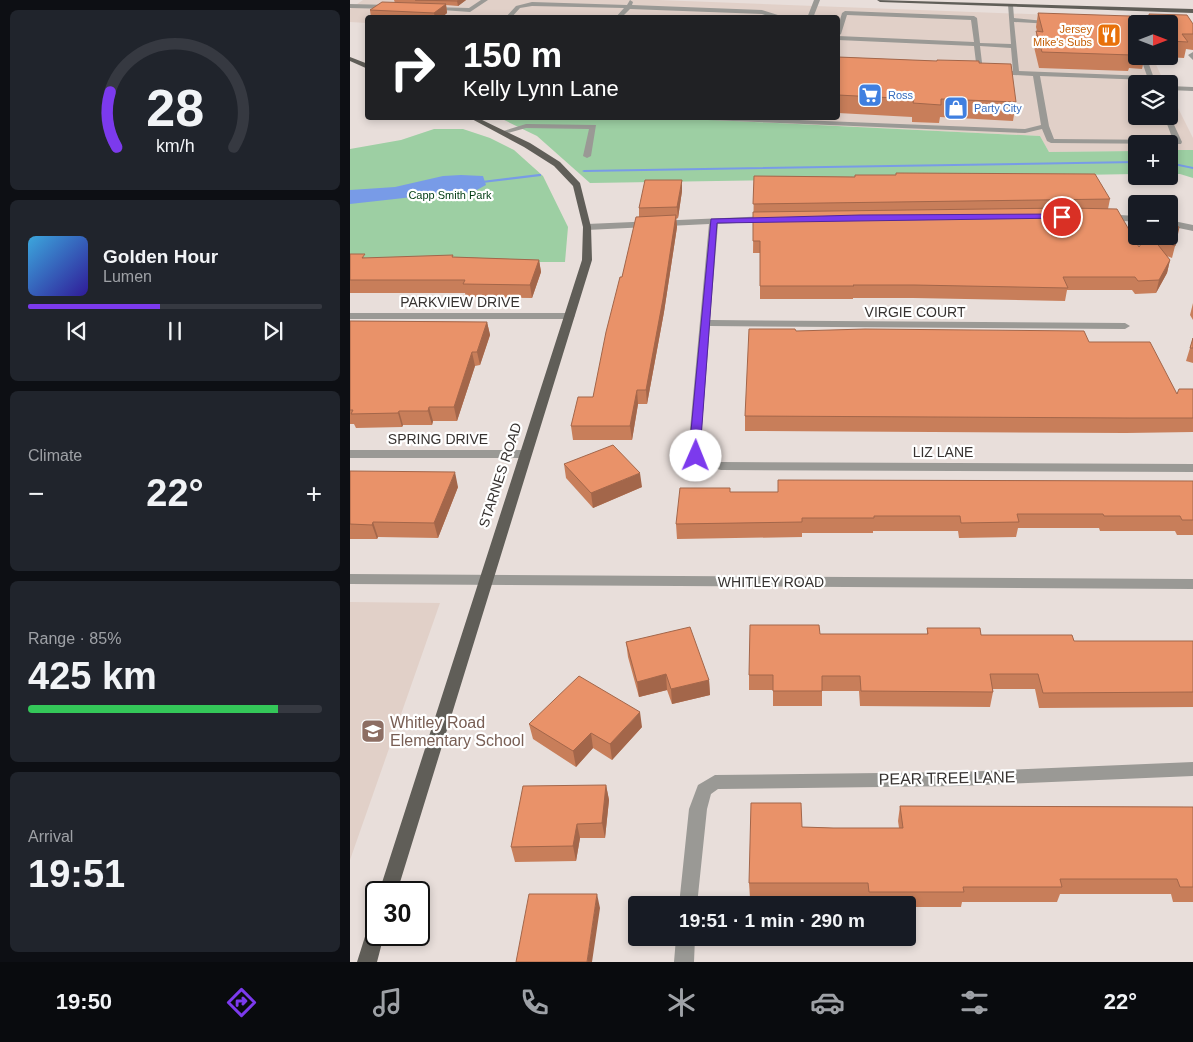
<!DOCTYPE html>
<meta charset="utf-8">
<style>
:root{--surface:#171b24;--page:#20242c;--text:#f1f3f6;--muted:#9ea1a6;--line:#363941;--accent:#7c3aed}
body{margin:0;font-family:Arial,sans-serif;background:var(--page);color:var(--text);height:100vh;display:flex;flex-direction:column;font-size:19px;white-space:nowrap}
*{box-sizing:border-box;margin:0}
p{font-size:16px;color:var(--muted)}
.icon{flex:none;width:28px;height:28px;fill:none;stroke:currentColor;stroke-width:2;stroke-linecap:round;stroke-linejoin:round}
.map{position:relative;flex:1;overflow:hidden}
.side{display:flex;flex-direction:column;gap:10px;padding:10px;background:#0d0f14;width:350px}
.side>*{flex:none}
.banner{position:absolute;left:15px;top:15px;width:475px;height:105px;border-radius:5px;box-shadow:0 2px 8px #0003;background:#202124;color:#fff;overflow:hidden}
.needle{width:32px;rotate:90deg}
.buttons{position:absolute;left:778px;top:15px;display:grid;gap:10px}
.buttons a{display:grid;place-items:center;width:50px;height:50px;border-radius:5px;background:var(--surface);box-shadow:0 2px 8px #0003;font-size:25px}
.speed{position:absolute;left:15px;top:881px;display:flex;gap:10px;font-size:25px;font-weight:700;text-align:center}
.speed>*{display:grid;place-content:center;width:65px;height:65px;border-radius:50%;background:var(--surface);box-shadow:0 2px 8px #0003;line-height:1}
.speed .limit{border:2px solid #111;border-radius:8px;background:#fff;color:#111}
.pin{position:absolute;display:grid;place-items:center;width:42px;height:42px;color:#fff;margin:-21px;border:2px solid #fff;border-radius:50%;box-shadow:0 1px 5px #0007}
.me{position:absolute;width:55px;margin:-28px;rotate:1deg;stroke-linejoin:round;filter:drop-shadow(0 0 4px #0008)}
.turn{display:flex;align-items:center;gap:18px;height:105px;padding:0 15px;font-size:22px}
.turn .icon{width:65px;height:65px;stroke-width:2.5}
.turn b{display:block;font-size:35px;line-height:42px}
.big{font-size:38px;font-weight:600;line-height:1.1}
.side .card{flex:1;display:flex;flex-direction:column;justify-content:center;gap:8px;min-width:0;padding:0 18px;border-radius:8px;background:var(--page)}
.side .dial{align-items:center;gap:0}
.dial svg{height:130px;overflow:visible;fill:none;stroke:var(--line);stroke-width:7;stroke-linecap:round;text-anchor:middle}
.dial text{fill:var(--text);stroke:none}
.song{display:flex;align-items:center;gap:15px}
.cover{width:60px;height:60px;border-radius:8px;background:linear-gradient(135deg,hsl(200 70% 55%),hsl(250 70% 35%))}
.played{height:5px;border-radius:2px;background:linear-gradient(90deg,var(--accent) 45%,var(--line) 45%)}
.keys{display:flex;justify-content:space-around;direction:ltr}
.heat{display:flex;justify-content:space-between;align-items:center;font-size:28px;direction:ltr}
.charge{height:8px;border-radius:4px;background:linear-gradient(90deg,#34c759 85%,var(--line) 0)}
.trip{position:absolute;left:278px;top:896px;width:288px;height:50px;border-radius:5px;background:var(--surface);box-shadow:0 2px 8px #0003;font-weight:600;line-height:50px;text-align:center}
.dock{display:flex;height:80px;justify-content:space-around;align-items:center;background:#090b0e;color:var(--muted)}
.dock .icon{width:35px;height:35px}
.dock .selected{color:var(--accent)}
.dock b{font-size:22px;color:var(--text)}
main{display:flex;flex:1;min-height:0}
.map>svg:first-child{display:block}
.built{fill:#e1d0c8}
.green{fill:#9dcfa3}
.water{fill:#789be7}
.lines{fill:none;stroke-linecap:round;stroke-linejoin:round}
.stream{fill:#789be7;fill-rule:evenodd}
.minor{fill:#9a9995;fill-rule:evenodd}
.major{fill:#605e58;fill-rule:evenodd}
.wall{fill:#c87e5a}
.shaded-wall{fill:#a3664a}
.building{fill:#e99269;stroke:#a3664a}
.route{fill:#7c3aed;stroke:#51269a}
.labels{text-anchor:middle;dominant-baseline:central;stroke-width:4.5;stroke-linejoin:round;paint-order:stroke}
.far-food-label{font-size:11px;fill:#c56008;stroke:#fff;text-anchor:end}
.far-shop-label{font-size:11px;fill:#366cbe;stroke:#fff;text-anchor:start}
.far-park-label{font-size:11px;fill:#003b12;stroke:#fff}
.street-label{font-size:14px;fill:#373331;stroke:#fff}
.near-education-label{font-size:16px;fill:#785e54;stroke:#fff;text-anchor:start}
.near-street-label{font-size:16px;fill:#373331;stroke:#fff}
</style>
<main>
<section class="side">
<div class="card dial"><svg viewBox="0 0 100 80">
<path d="M14 69A42 42 0 1 1 86 69"/>
<path d="M14 69A42 42 0 0 1 10 35" stroke="#7c3aed"/>
<text x="50" y="56" font-size="32" font-weight="700">28</text>
<text x="50" y="72" font-size="11">km/h</text>
</svg></div>
<div class="card">
<div class="song"><i class="cover"></i><div><b>Golden Hour</b><p>Lumen</p></div></div>
<div class="played"></div>
<div class="keys"><svg class="icon" aria-label="previous" viewBox="0 0 24 24"><path d="M18 5L8 12l10 7zM5 5v14"/></svg><svg class="icon" aria-label="pause" viewBox="0 0 24 24"><path d="M8 5v14M16 5v14"/></svg><svg class="icon" aria-label="next" viewBox="0 0 24 24"><path d="M6 5l10 7-10 7zM19 5v14"/></svg></div>
</div>
<div class="card"><p>Climate</p>
<div class="heat"><a>−</a><b class="big">22°</b><a>+</a></div>
</div>
<div class="card"><p>Range · 85%</p><b class="big">425 km</b><div class="charge"></div></div>
<div class="card"><p>Arrival</p><b class="big">19:51</b></div>
</section>
<div class="map">
<svg width="843" height="962" viewBox="0 0 843 962">
<rect width="100%" height="100%" fill="#e8deda"/>
<path class="built" d="M13,0H308L782,18L786,26V56H802L815,84H786V116H819V90L843,138V150H819V144H786V151L699,152L690,136L364,120L249,118H488V18H18L17,23L0,22V9Z
M0,602L90,603L0,860Z"/>
<path class="green" d="M150,118L364,120L690,136L699,152L786,151V174L240,183L187,136Z
M84,129H113L140,138L164,150L193,176L218,227L215,262H0V149L51,140Z
M819,150H843V178L830,174H819Z"/>
<path class="water" d="M111,175L133,176L136,185L121,193L90,194L0,204V190L45,187L93,176Z"/>
<g class="lines">
<path class="stream" d="M786,161V163L234,172L232,171L234,170Z
M819,162L843,167V169L819,164Z
M189,174H191V176L124,184L122,183L124,182Z"/>
<path class="minor" d="M131,0H138L120,12L78,9L81,7L119,8Z
M280,0L283,2L282,5L412,10L431,16L424,18L412,14L280,9L271,18H265L274,8L182,6L170,8L161,18H155L166,6L182,2L277,5Z
M464,0H470L463,18H457Z
M0,4L41,5L44,7L41,9L0,8Z
M658,4L663,5L664,18L705,22L702,24L664,22L669,71L797,76L790,56H796L806,84H800L798,80L690,76L699,126L704,139L823,140L814,116H819V114L832,142L831,144L701,143L697,141L692,129L675,133L358,120L354,118H398L675,129L691,125L683,76L646,74L643,72L646,70L663,71L661,48L630,46L633,71L630,73L627,71L624,46L488,40V36L624,42L621,20L497,15L491,34L488,36V27L492,13L495,11L624,16L627,18L630,43L661,44Z
M843,52V60L838,55Z
M819,86L843,87V91L819,90Z
M176,124L246,125L241,156L237,158L233,156L239,129L176,128L154,134L150,132Z
M754,214L786,216V222L751,219L750,217Z
M419,216L423,219L422,221L368,224L360,320L775,323L780,326L775,329L360,326L350,451L356,458L371,462L843,464V472L371,470L347,464L338,451L359,224L237,230L233,227L237,224Z
M819,220L843,225V231L819,226Z
M0,313H220L225,316L220,319H0Z
M0,450H176L182,454L176,458H0Z
M0,574L843,579V589L0,584Z
M843,762V776L609,786L368,789L361,794L357,809L347,905H329L339,809L348,785L365,775L609,772Z
M326,938H345L344,962H324Z"/>
<path class="major" d="M527,0L843,9V13L530,2Z
M0,57L18,64V69L0,61Z
M120,118H128L180,143L210,162L230,183L241,227L242,260L47,892H29L232,260L233,227L223,186L204,166L174,147Z
M26,922V935H34L27,962H7L19,924Z"/>
</g>
<path class="wall" d="M44,0H116L108,6L96,5L97,13L91,18H21L20,10L45,3Z
M688,13L786,28V56H795L792,69L779,68L778,71L689,68L684,47L687,31L686,27Z
M799,14L843,24V50L836,49L834,58L798,56H819V24H788L789,16H798Z
M488,57L629,63L666,102L663,121L590,117L589,123L562,122V117L488,113Z
M546,173L760,199L758,209L789,247L796,236H819L825,246L822,258L817,256L820,260L817,273L806,293L785,294L782,290H717L715,301L563,298H503V299H410V253H403L404,176L505,177L546,175Z
M332,191L328,218L326,219L327,227L314,312L297,404H288L282,440H223L221,426L243,397L272,277L289,217V208Z
M0,254L16,258L104,257L189,260L191,272L182,298L116,297L115,293H0Z
M843,303V320L840,315Z
M0,321L137,322L140,335L130,365L125,366L107,421H83L82,425H53L52,427L6,428L4,424H0Z
M446,331L739,342L827,394L843,389V432L776,433L395,431V416Z
M843,338V363L836,361Z
M214,464L292,487L243,508L216,478Z
M0,471L108,487L88,538L28,537L27,539H0Z
M843,481V535H827L825,531H750L749,528H668L666,537L609,538L608,531H523V533H452V537L327,539L326,524L380,492H428Z
M577,628L631,635L724,641H843V707L689,708L685,689H643V692L640,707L510,706L509,691H472V706H423V690H399V675L470,634H577Z
M276,642L359,680L360,695L322,704L317,690L289,697L278,657Z
M179,724L292,727L262,760L243,748L226,767L183,739Z
M256,785L259,800L255,838H230L226,861L165,862L161,847Z
M550,806L843,807V902H823L821,894H710L707,902H612L611,907H556V905H517L516,898H400L399,883L452,827L483,828H549L548,821Z"/>
<path class="shaded-wall" d="M109,0H116L108,6L107,1Z
M96,4L97,13L91,18H85L84,13Z
M332,180V191L328,218L327,207Z
M326,215L327,227L314,312L297,404L296,390Z
M189,260L191,272L182,298L180,285Z
M820,260L817,273L806,293L809,280Z
M137,322L140,335L130,365L127,352Z
M122,352L125,366L107,421L104,407Z
M287,390L288,404L282,440L280,426Z
M79,407L83,421L82,425L78,411Z
M49,411L53,425L52,427L48,413Z
M105,472L108,487L88,538L84,523Z
M290,473L292,487L243,508L241,493Z
M23,522L28,537L27,539L22,525Z
M316,674L317,690L289,697L287,682Z
M359,680L360,695L322,704L321,689Z
M290,712L292,727L262,760L260,744Z
M241,733L243,748L226,767L223,751Z
M256,785L259,800L255,838L252,823Z
M227,824L230,838L226,861L223,846Z
M247,894L250,908L242,962H237Z"/>
<path class="building" d="M65,0H109L107,1Z
M32,2L96,4L84,13L20,10Z
M688,13L780,16L784,27L786,28V52H780L782,55L692,52L686,31L693,32Z
M799,14L837,15L843,24V34H832L838,42L819,41V24H790L791,20L789,16L800,17Z
M488,57L587,61V60L629,61V63L661,64L666,102L591,99V105L563,103L564,99L488,95Z
M546,173L745,174L760,199L403,204L404,176L505,177V175H546Z
M295,180H332L327,207L289,208Z
M717,208L767,209L789,247L796,236H801L820,260L809,280L788,281L785,277H713L718,288L564,285H503L504,286H410V241H403V212Z
M326,215L313,299L296,390H287L280,426H221L228,397H243L256,332L270,277H272L286,217Z
M819,223L829,227L825,246L801,236H819Z
M0,254H15L12,258L103,255L102,257L189,260L180,285L113,284L115,280H0Z
M0,321L137,322L127,352H122L104,407H79L78,411H49L48,413L1,414L3,410H0Z
M399,329H445L446,331L515,329L734,331L739,342H800L827,394L829,389H843V418H780L395,416Z
M843,338V348H840Z
M263,445L290,473L241,493L214,464Z
M0,471L105,472L84,523L23,522L22,525L0,524Z
M428,480L843,481V520H832L830,516H754L753,514H667L669,522L611,523L610,516H524V518H452V522L326,524L330,488H380V492H428Z
M400,625H469L470,634H578L577,628H630L631,635H722L724,641H843V692L693,693L688,674H640L643,692L511,691L510,676H472V691H423V675H399Z
M340,627L359,680L321,689L316,674L287,682L276,642Z
M229,676L290,712L260,744L241,733L223,751L179,724Z
M256,785L252,823L227,824L223,846L161,847L173,786Z
M401,803H451L452,827L483,828H553L550,806L843,807V887H830L827,879H710L712,887H613L614,892H519L518,883H399Z
M179,894H247L237,962H166Z"/>
<path class="route" d="M712,214L716,217L715,218L367,223L350,452L351,456L346,460L340,456L339,452L361,219L510,215Z"/>
<defs>
<g id="restaurant-square" transform="scale(1.25)"><rect x="-9" y="-9" width="18" height="18" rx="4" fill="#e8710a" stroke="#fff"/><path d="M-5-6h1v4h1v-4h1v4h1v-4h1v5L-1.5 .5V6h-2V.5L-5-1ZM5-6V6H3V1.5H1.5Q1.5-4 5-6Z" fill="#fff"/></g>
<g id="supermarket-square" transform="scale(1.25)"><rect x="-9" y="-9" width="18" height="18" rx="4" fill="#3f7fe0" stroke="#fff"/><path d="M-6-5.5h2.5l.6 2H6L4.5 2H-2.5L-4.4-4H-6ZM-1.5 3.2a1.3 1.3 0 1 0 .1 0ZM3 3.2a1.3 1.3 0 1 0 .1 0Z" fill="#fff"/></g>
<g id="shop-square" transform="scale(1.25)"><rect x="-9" y="-9" width="18" height="18" rx="4" fill="#3f7fe0" stroke="#fff"/><path d="M-5-2.5h2.3a2.7 3.5 0 0 1 5.4 0H5L5.5 6h-11ZM-1.5-2.5h3a1.5 2.3 0 0 0-3 0Z" fill="#fff"/></g>
<g id="school-square" transform="scale(1.25)"><rect x="-9" y="-9" width="18" height="18" rx="4" fill="#8d6e63" stroke="#fff"/><path d="M0-5L7-2L0 1L-7-2ZM-4 1L0 2.5L4 1V4Q0 6-4 4Z" fill="#fff"/></g>
</defs>
<g fill-rule="evenodd">
<use href="#restaurant-square" x="759" y="35"/>
<use href="#supermarket-square" x="520" y="95"/>
<use href="#shop-square" x="606" y="108"/>
<use href="#school-square" x="23" y="731"/>
</g>
<g class="labels">
<g class="far-food-label">
<text x="742" y="29">Jersey<tspan x="742" dy="13">Mike's Subs</tspan></text>
</g>
<g class="far-shop-label">
<text x="538" y="95">Ross</text>
<text x="624" y="108">Party City</text>
</g>
<g class="far-park-label">
<text x="100" y="195">Capp Smith Park</text>
</g>
<g class="street-label">
<text x="110" y="302">PARKVIEW DRIVE</text>
<text x="565" y="312">VIRGIE COURT</text>
<text x="88" y="439">SPRING DRIVE</text>
<text x="593" y="452">LIZ LANE</text>
<text transform="translate(150 475) rotate(-72)">STARNES ROAD</text>
<text x="421" y="582">WHITLEY ROAD</text>
</g>
<g class="near-education-label">
<text x="40" y="722">Whitley Road<tspan x="40" dy="18">Elementary School</tspan></text>
</g>
<g class="near-street-label">
<text transform="translate(597 778) rotate(-1)">PEAR TREE LANE</text>
</g>
</g>
</svg>
<div class="buttons">
<a><svg class="needle" viewBox="-14 -14 28 28"><path d="M0-13l5 13h-10z" fill="#e53935"/><path d="M0 13l5-13h-10z" fill="#9ea1a6"/></svg></a>
<a><svg class="icon" aria-label="layers" viewBox="0 0 24 24"><path d="M12 4l9 5-9 5-9-5zM3 14l9 5 9-5"/></svg></a>
<a>+</a>
<a>−</a>
</div>
<div class="speed"><div class="limit">30</div></div>
<div class="pin" style="left:712px;top:217px;background:#d93025"><svg class="icon" aria-label="arrive" viewBox="0 0 24 24"><path d="M6 21V4h12l-3 4 3 4H6"/></svg></div>
<svg class="me" style="left:346px;top:456px" viewBox="-20 -20 40 40"><circle r="19" fill="#fff"/><path d="M0-13L10 11 0 6-10 11z" fill="#7c3aed"/></svg>
<div class="trip">19:51 · 1 min · 290 m</div>
<div class="banner">
<div class="turn"><svg class="icon" aria-label="right" viewBox="0 0 24 24"><path d="M7 20v-9h11M14 6l5 5-5 5"/></svg><div><b>150 m</b>Kelly Lynn Lane</div></div>
</div>
</div>
</main>
<nav class="dock">
<b>19:50</b>
<svg class="icon selected" aria-label="directions" viewBox="0 0 24 24"><path d="M12 3l9 9-9 9-9-9zM9 14v-3h6M13 9l2 2-2 2"/></svg>
<svg class="icon" aria-label="music" viewBox="0 0 24 24"><path d="M9 18V5l10-2v13"/><circle cx="6" cy="18" r="3"/><circle cx="16" cy="16" r="3"/></svg>
<svg class="icon" aria-label="phone" viewBox="0 0 24 24"><path d="M5 4h4l2 5-3 2q2 4 5 5l2-3 5 2v4C11 20 4 13 5 4z"/></svg>
<svg class="icon" aria-label="climate" viewBox="0 0 24 24"><path d="M12 3v18M4 7l16 10M4 17L20 7"/></svg>
<svg class="icon" aria-label="car" viewBox="0 0 24 24"><path d="M5 17H2v-5l4-1 3-4h7l3 4 3 1v5h-3M9 17h6M6 11h13"/><circle cx="7" cy="17" r="2"/><circle cx="17" cy="17" r="2"/></svg>
<svg class="icon" aria-label="filters" viewBox="0 0 24 24"><path d="M4 7h16M4 17h16"/><circle cx="9" cy="7" r="2"/><circle cx="15" cy="17" r="2"/></svg>
<b>22°</b>
</nav>
